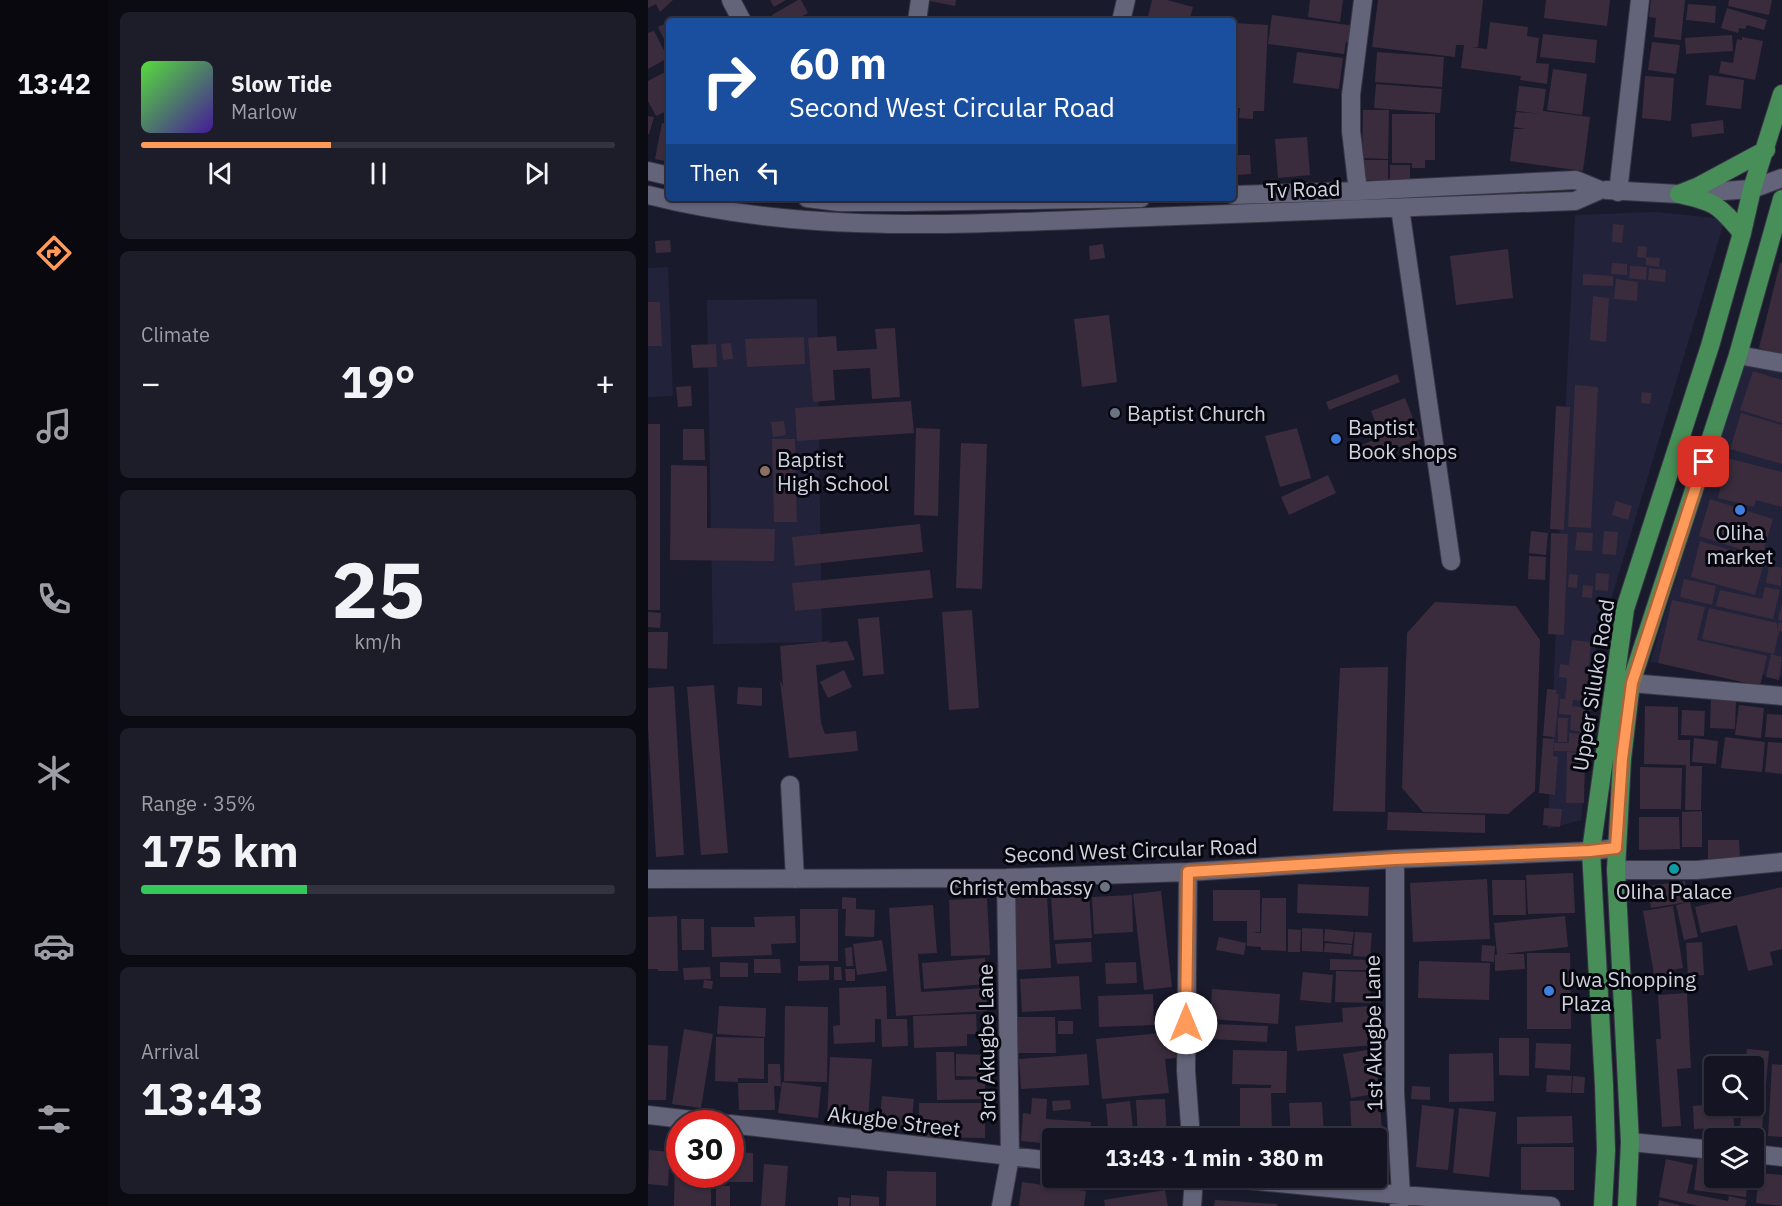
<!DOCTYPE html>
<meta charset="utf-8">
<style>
:root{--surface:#141422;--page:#1d1d2a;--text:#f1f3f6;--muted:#9d9ea5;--line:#333340;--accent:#ff9a5b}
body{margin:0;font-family:"IBM Plex Sans",sans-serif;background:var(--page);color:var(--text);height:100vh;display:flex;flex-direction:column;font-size:22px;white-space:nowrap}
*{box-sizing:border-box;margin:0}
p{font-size:20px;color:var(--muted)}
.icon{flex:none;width:33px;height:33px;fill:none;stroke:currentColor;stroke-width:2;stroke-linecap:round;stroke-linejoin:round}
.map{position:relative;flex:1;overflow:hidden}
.sheet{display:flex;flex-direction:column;gap:12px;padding:12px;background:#0b0b13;width:540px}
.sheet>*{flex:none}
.hud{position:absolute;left:18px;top:18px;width:570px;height:183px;border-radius:6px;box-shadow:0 2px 4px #0004,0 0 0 2px var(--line);background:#1a4fa0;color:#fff;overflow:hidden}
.fabs{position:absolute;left:1056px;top:1056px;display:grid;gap:12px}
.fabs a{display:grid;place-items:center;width:60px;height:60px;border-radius:6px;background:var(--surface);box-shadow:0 2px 4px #0004,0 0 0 2px var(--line);font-size:30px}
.speed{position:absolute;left:18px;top:1110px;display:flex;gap:12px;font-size:30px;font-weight:700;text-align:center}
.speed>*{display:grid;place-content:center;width:78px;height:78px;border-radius:50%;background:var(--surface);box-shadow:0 2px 4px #0004,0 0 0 2px var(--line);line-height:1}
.speed .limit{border:9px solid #d22;background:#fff;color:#111}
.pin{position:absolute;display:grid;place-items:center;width:51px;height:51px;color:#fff;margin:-26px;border-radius:12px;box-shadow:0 3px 9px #0006}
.me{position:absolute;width:66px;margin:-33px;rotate:0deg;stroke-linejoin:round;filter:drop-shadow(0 0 4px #0008)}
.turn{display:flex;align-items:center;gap:21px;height:126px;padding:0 24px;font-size:27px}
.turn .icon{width:78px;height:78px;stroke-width:2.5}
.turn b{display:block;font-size:42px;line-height:51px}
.then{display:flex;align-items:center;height:57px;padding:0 24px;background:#0003;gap:12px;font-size:22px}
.big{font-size:45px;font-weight:700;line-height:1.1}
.sheet .card{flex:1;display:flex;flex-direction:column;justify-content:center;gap:9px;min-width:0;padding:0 21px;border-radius:9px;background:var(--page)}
.sheet .dial{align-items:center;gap:0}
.dial b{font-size:78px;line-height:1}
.song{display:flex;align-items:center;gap:18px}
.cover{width:72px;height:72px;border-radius:9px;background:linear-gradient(135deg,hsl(110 70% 55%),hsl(260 70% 35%))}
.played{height:6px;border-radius:3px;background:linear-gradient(90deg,var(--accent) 40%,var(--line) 40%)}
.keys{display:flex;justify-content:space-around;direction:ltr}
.heat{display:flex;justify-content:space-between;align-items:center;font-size:33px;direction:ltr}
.charge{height:9px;border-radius:4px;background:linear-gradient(90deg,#34c759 35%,var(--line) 0)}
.trip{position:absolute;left:394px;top:1128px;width:345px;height:60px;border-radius:6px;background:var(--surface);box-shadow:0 2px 4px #0004,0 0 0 2px var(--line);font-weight:700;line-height:60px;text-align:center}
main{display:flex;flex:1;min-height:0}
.tabs{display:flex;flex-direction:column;width:108px;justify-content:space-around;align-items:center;background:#08080e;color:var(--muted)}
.tabs .icon{width:42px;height:42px}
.tabs .current{color:var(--accent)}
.tabs b{font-size:27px;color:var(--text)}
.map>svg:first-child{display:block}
.built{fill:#22223b}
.building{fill:#3a2c3c}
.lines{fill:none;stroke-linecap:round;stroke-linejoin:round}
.minor-casing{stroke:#373645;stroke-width:20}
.major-casing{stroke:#373645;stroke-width:20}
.minor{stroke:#63637a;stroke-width:18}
.major{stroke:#488e58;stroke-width:18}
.route-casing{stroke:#a6643b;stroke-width:15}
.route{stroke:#ff9a5b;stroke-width:10}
.worship-dot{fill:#6b7280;stroke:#06060e;stroke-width:2}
.shop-dot{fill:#3f7fe0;stroke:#06060e;stroke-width:2}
.education-dot{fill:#8d6e63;stroke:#06060e;stroke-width:2}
.culture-dot{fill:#0f9aa8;stroke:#06060e;stroke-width:2}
.labels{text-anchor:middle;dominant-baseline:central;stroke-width:6;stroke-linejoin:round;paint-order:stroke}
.street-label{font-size:21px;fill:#d1d2df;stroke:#06060e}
.poi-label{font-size:21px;fill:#d1d2df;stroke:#06060e;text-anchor:start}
</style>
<main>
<nav class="tabs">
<b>13:42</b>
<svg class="icon current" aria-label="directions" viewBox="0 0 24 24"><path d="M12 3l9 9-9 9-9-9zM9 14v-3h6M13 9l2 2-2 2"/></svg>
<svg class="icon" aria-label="music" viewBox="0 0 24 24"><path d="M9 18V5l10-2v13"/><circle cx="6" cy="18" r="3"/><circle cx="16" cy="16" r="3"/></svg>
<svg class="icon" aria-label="phone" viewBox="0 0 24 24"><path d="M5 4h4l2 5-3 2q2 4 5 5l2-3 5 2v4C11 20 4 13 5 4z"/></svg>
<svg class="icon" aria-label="climate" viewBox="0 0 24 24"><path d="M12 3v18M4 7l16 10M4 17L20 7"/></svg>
<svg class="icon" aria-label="car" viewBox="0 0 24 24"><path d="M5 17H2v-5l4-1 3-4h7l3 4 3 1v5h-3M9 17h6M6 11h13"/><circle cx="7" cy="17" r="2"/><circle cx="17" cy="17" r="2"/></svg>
<svg class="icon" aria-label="filters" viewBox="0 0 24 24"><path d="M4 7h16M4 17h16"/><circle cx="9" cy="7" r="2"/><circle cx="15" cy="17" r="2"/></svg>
</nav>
<section class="sheet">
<div class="card">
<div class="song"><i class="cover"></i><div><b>Slow Tide</b><p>Marlow</p></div></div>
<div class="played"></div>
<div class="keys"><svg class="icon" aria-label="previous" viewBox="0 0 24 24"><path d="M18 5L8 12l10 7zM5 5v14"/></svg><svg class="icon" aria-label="pause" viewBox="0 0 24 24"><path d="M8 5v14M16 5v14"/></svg><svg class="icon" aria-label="next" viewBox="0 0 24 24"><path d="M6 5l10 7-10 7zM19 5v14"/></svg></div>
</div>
<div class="card"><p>Climate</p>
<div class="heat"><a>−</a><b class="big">19°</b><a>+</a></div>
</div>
<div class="card dial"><b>25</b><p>km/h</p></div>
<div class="card"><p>Range · 35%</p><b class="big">175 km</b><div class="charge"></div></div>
<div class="card"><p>Arrival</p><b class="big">13:43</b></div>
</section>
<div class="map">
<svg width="1134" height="1206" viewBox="0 0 1134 1206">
<rect width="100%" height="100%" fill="#1a1a2d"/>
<path class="built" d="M1009,212L1077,219L948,650L933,820L900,829L912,521L927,215Z
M20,267L25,396L0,397V268Z
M169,299L174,642L65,644L59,300Z
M1098,353L1134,357V677L1002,662Z"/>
<path class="building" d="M0,0H25L12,12L8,4L0,8Z
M122,0H138L126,7Z
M150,0H153L160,13L145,21H127L124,15Z
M277,0H308L307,6Z
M504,0H519L545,7L541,21H499Z
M662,0H695L692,22L660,17Z
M730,0H835L830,47H823L839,49L842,22L880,27L879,36L891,38L888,63L901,64L899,84L872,80L873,76L813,68L816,45H808L807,57L724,47Z
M898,0H962L959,26L896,18Z
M1003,0H1037L1033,40L1006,37L1008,18L1001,17Z
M1081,0H1124L1121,15L1080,6Z
M1040,4L1068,6L1067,23L1038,20Z
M1079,8L1119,20L1116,30L1099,25L1097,29L1091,28L1090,33L1073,28Z
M624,15L708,26L705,43L698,42L696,54L620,44Z
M34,16L37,21H23Z
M21,22V49L10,27Z
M585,23L620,25L616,111H605V119L591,118L592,108H585Z
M6,31L20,58L0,69V33Z
M895,34L949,40L947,63L892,57Z
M1084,35L1085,51L1038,54L1037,38Z
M1094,37L1115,41L1107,80L1071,73L1073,61L1085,63L1089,39L1094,40Z
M1004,42L1032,45L1028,74L1000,70Z
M649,52L695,58L691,89L645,83Z
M729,52L796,57L794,87L727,82Z
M905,69L939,74L934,115L899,110Z
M21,70V110L8,116L0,101V81Z
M1061,75L1096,80L1093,109L1058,105Z
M997,76L1026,78L1023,121L994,118Z
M728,84L794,89L792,113L726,108Z
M871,86L898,89L895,111L942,117L935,171L862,161L866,129H877L866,127L868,112L895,114L868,111Z
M715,110H741L740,159L714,158Z
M744,114H787V160H777V168H764V163H744Z
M0,116L6,117L1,134H0Z
M1075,120L1076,133L1044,137L1043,124Z
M14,123L21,125V162L7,159Z
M659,137L662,175L630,178L627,139Z
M588,155H602L603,174L589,175Z
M716,160H740V180H716Z
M742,165H762V184H742Z
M965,224L976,225L974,243L964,242Z
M22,240L23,252L8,253L7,241Z
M455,244L457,258L442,260L441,246Z
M990,246L999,247L998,258L989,257Z
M860,249L865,298L808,305L802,256Z
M998,257L1012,258L1011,267L998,265Z
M964,263L979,264V275L963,274Z
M1132,263H1134V355L1111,348Z
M982,266L999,267L998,280L981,278Z
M1001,268L1018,270L1017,282L1000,280Z
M935,274L965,276V286L935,285Z
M968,279L990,282L989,301L966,299Z
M945,296L961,298L958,342L942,340Z
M0,302H12L14,346H0Z
M461,315L469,382L434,387L426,319Z
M247,328L252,397L224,399L222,368L185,370L187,400L165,402L160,338L188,336L189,351L229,349L227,329Z
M156,337L157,364L99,367L97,339Z
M83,343L85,359L75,360L73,344Z
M68,344L69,367L45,368L43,345Z
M1105,371L1134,380V423L1092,410Z
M749,374L752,382L681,410L678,402Z
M927,385L950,387L943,528L920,527Z
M43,386L44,406L30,407L28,387Z
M994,392L1004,393L1002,404L993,403Z
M757,398L773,439L715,461L709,447L733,437L723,411Z
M263,401L266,433L149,441L147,408Z
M908,406L922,407L916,530L902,529Z
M1093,413L1134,425V464L1082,449Z
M136,421L138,435L125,437L123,422Z
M0,424H12V610H0Z
M268,428L292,429L290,516L266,515Z
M649,428L663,478L632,487L617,436Z
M35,429H56L57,460H35Z
M124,439H147L149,522H126Z
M313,443L339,444L334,589L308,588Z
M1079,458L1134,472V507L1108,500L1106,507L1070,498Z
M23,465L59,466V528L127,529L126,561L22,560Z
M680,475L688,493L641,515L633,497Z
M1062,499L1125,519L1114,556L1051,536Z
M968,501L984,506L980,520L964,515Z
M272,524L275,552L147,566L144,537Z
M883,531L900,533L898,555L881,553Z
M956,531L970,532L968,555L954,554Z
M929,532L945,533L944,551L927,550Z
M903,533L920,534L916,635L900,634Z
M1052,541L1117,560L1107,595L1043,577Z
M881,556L898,557L897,580L880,579Z
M1121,565L1134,568L1133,586L1118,583Z
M282,570L285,598L147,611L144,583Z
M948,573L961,574L960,591L947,590Z
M921,574L930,575L929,588L920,587Z
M1036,579L1068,586L1064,605L1032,597Z
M935,585L945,586L944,598L934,597Z
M1117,587L1132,590L1125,619L1068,606L1072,590L1114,599Z
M1024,600L1057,607L1049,640L1119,656L1112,686L1010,663Z
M787,602L868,606L892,640L887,791L860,814L775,812L754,788L759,633Z
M1133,606H1134V621L1130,620Z
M1061,608L1129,623V631L1131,622L1134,623V632L1131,631L1126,654L1054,639Z
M324,610L331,708L301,710L294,612Z
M0,612L13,613L12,628L0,627Z
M231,617L236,674L215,676L210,619Z
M0,632H20L19,669L0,668Z
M924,640L943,642L938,701L925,700L924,706L938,708L935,732L922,730L923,715L911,714L912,699H917L919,678L911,677L912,664L921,665Z
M183,641L179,643L199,641L207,660L168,665L173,723L177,734L208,731L210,751L141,758L132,680L135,686L132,646Z
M1123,654L1134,657L1131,680L1118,677Z
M740,667L737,812L685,811L692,668Z
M196,670L204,687L180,698L172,682Z
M66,685L80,853L53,855L39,687Z
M26,686L36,855L8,857L0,728V688Z
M90,687L114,688V706L89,704Z
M899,689L909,690L908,694H911L907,737L895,736Z
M1063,699L1088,700L1087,729L1062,728Z
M1091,705L1116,708L1113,738L1087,735Z
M997,706L1030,707V740H1042V766H1054L1053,810H1037L1038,765L996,764Z
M1034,710L1057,711L1056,736L1033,735Z
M1119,714L1134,715V738L1117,737Z
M910,718H920L919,742H910Z
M921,733L934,734V752L906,751V743H921Z
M1077,737L1117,742L1114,772L1073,768Z
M895,738L906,739L905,756L910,757L907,795L891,793Z
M1046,738L1070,741L1068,764L1044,762Z
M1120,742L1134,743V774L1117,772Z
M919,752L937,753L936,803H918Z
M992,767L1034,768L1033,809H992Z
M896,808L914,809L912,827L895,825Z
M1054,811V847H1034V812Z
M740,812L837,815V833L739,830Z
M991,817H1031L1032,849L991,850Z
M1060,840H1091L1092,858L1060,859Z
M925,873L927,913L880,914L878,875Z
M839,879L842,939L765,942L762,883Z
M844,880H877L878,915H845Z
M1037,881L1040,902L1003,908L999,886Z
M650,884L721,887L720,916L649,913Z
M1134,887V949L1122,952L1125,965L1100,971L1089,925L1053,933L1047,907Z
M565,890H612V932L604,933H613L614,898H638V951L613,950V947L599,946V921H565Z
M513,891L524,987L496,990L485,894Z
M399,895L403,968L367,970L362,897Z
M484,895L485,932L446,934L444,897Z
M441,896L444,938L406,940L403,898Z
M194,897L208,898V909L227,910L226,937L197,936L198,909H194Z
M339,898L342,955L303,956L301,900Z
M1042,902L1050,937L1036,940L1028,905Z
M285,905L289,953L270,954L273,992L338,988L339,1011L248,1016L241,908Z
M1025,906L1035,968L1024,970L1026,982L1008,986L995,911Z
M152,909H190V961H152Z
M29,916L30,971H10V969H0V917Z
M147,916L148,943L123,944L124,955L64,957L63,927H107L106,917Z
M917,916L920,947L856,954H876L877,969L847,971V955H849L846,923Z
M33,919H56V950H34Z
M654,928L675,929V952L654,951Z
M640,929L653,930L652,952H640Z
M677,929L706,932L704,944L676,941Z
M707,932L724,933L722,957L705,956Z
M571,937L598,943L596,955L568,950Z
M234,940L239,971L209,975L205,944Z
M443,942L444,962L409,964L407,944Z
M1054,942L1056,975L1040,976L1038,943Z
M677,943L704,945L703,954L676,952Z
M834,945L847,946L846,962L833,961Z
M204,947L205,966H198L197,948Z
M879,953H922L923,1029H879Z
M337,958L339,984L276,989L274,963Z
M106,959H132L133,973H106Z
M682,959L722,960V970H682Z
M771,961L842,963L841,1000L770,998Z
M72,962L100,963V977H72Z
M488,962L489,983L458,984L457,963Z
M181,965V980L150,981V966Z
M62,967L63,979L36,980L35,968Z
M186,967H193L194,980H186Z
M197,969H207V981H198Z
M688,971L723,972V1003L687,1002Z
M655,972L685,975L683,1003L652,1000Z
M431,976L433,1009L374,1012L372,979Z
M56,980L65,981L64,989L55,988Z
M238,986L239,1019H259L260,1046L234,1047L233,1019H227V1042L186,1044L185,1026L192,1025L191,988Z
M564,989L632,994L630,1024L562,1019Z
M1039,993L1043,1068L1029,1069L1033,1126L1014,1127L1008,1039H1013L1010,995Z
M505,994L506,1025L451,1027L450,996Z
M71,1006L118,1008L117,1037L69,1034Z
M137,1006L180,1007L179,1082L136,1081Z
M724,1006L727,1045L649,1051L647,1026L695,1022L694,1008Z
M328,1014L329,1034H319V1046L266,1048L265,1016Z
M369,1017H407L408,1053H370Z
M410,1021H425V1034H410Z
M562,1024L620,1026L619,1042L562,1039Z
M36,1029L65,1034L53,1108L24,1104Z
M525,1032L528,1058L517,1059L521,1093L454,1099L448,1039Z
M68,1037L116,1038V1079L90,1078V1082L67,1081Z
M851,1038H881V1076L851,1075Z
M888,1043L923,1044L922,1070L887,1068Z
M0,1045L20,1046L18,1100H0Z
M725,1049L732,1093L703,1098L695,1054Z
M1099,1049L1121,1051L1114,1129L1092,1127L1094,1106H1106V1066H1097Z
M585,1050L639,1051L638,1093H623L624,1132H592V1088H623V1085L584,1084Z
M288,1052H306L307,1080L337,1079V1099L289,1100Z
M845,1053L846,1101L801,1102V1054Z
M308,1054L339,1055L338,1077L308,1076Z
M439,1054L441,1085L373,1089L371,1059Z
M182,1057L224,1059L220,1123L179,1121Z
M120,1064H132L133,1086H126L127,1110H91L90,1083H120Z
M1124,1064L1134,1065V1137L1120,1136Z
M899,1075L924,1076L923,1093L898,1092Z
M1056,1075H1066V1106H1085L1086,1127L1046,1129L1045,1106L1057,1105Z
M925,1076L937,1077L936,1093H924Z
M134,1082L173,1087L170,1118L130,1113Z
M764,1086L782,1087V1100L763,1099Z
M234,1096L266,1099L263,1130L231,1127Z
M384,1098L399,1099L398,1119L443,1122L441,1138H405V1144L373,1141L375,1113L383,1114Z
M517,1099L519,1138H490L488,1100Z
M422,1100L423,1109L405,1111L404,1101Z
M732,1100L736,1168H729V1138H704L702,1101Z
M482,1101L486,1138H461L458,1104Z
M674,1102L676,1138H643L641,1103Z
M271,1103H337V1138L271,1137Z
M774,1105L806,1109L800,1170L768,1167Z
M811,1108L848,1112L841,1177L805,1173Z
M924,1116L925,1143L869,1144V1117Z
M628,1133V1138H564V1136Z
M27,1146H32V1174H63V1206H26Z
M873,1147H926V1190H873Z
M1,1150L22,1152L20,1186L0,1184Z
M82,1152L105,1153V1182H71V1174H82Z
M1050,1156L1066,1159V1178H1100L1098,1197L1046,1190Z
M1018,1159L1045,1165L1039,1193L1080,1201L1081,1196L1099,1200L1097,1206H1051L1011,1197Z
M116,1164L140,1166L137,1206H113Z
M239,1171L288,1172V1206H238Z
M1111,1173L1134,1175V1206L1108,1203Z
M374,1182L438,1191L436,1206H371Z
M68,1186H82V1206H68Z
M517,1190L520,1206H457L456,1200Z
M203,1195L231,1197V1206H203Z
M190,1197L202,1198L201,1206H190Z
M567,1200L629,1204V1206H566Z
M1011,1200L1031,1205V1206H1010Z"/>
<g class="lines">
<g class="minor-casing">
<path id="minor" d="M83,0L94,21
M269,21L272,0
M473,21L478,0
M0,171L21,176
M958,190L1031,194L1104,189L1134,178
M710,191L703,131V95L715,0
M970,192L992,0
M0,195C155,235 316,224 474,218C625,212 776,207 927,201L952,190L928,180L710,191L585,195
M159,198L191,202H258L493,198
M752,208L803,561
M1090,355L1134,363
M983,683L1134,696
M142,785L147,879
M747,859V1092L753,1195L751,1206
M968,870H1049L1134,862
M540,872L538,1071L543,1138
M0,879L358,878L540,872L747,859L943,851L968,848
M0,1115L79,1124
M82,1124L405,1161
M982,1142L1066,1150
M1106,1154L1134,1157
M579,1178L753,1195L903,1206
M353,1206L362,1157L358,878
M544,1206L546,1178"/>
</g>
<g class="major-casing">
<path id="major" d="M1031,194L1051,186L1118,150
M1031,194C1067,202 1070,204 1094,233
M955,1206L958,1151L956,1085L943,851L977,609L1062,346L1094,233L1104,189L1134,94
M979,1206L982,1142L968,870L974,759L983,683L1090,355L1134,199"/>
</g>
<use href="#minor" class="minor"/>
<use href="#major" class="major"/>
</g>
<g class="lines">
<g class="route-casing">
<path id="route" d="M538,1023L540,872L747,859L942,851L968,848L974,759L984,683L1056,462"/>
</g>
<use href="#route" class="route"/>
</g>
<g class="worship-dot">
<circle cx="467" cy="413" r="6"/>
<circle cx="457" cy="887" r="6"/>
</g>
<g class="shop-dot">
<circle cx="688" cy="439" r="6"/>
<circle cx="1092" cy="510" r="6"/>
<circle cx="901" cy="991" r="6"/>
</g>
<circle class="education-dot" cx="117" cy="471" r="6"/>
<circle class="culture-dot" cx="1026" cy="869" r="6"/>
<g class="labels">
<g class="street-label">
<text transform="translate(655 189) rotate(-2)">Tv Road</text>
<text transform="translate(945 685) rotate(-81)">Upper Siluko Road</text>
<text transform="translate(483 850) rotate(-2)">Second West Circular Road</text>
<text transform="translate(725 1033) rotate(-91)">1st Akugbe Lane</text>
<text transform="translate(338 1043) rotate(-91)">3rd Akugbe Lane</text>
<text transform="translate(246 1121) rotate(7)">Akugbe Street</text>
</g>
<g class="poi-label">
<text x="479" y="413">Baptist Church</text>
<text x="700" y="427">Baptist<tspan x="700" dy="24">Book shops</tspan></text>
<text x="129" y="459">Baptist<tspan x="129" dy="24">High School</tspan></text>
<text x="1092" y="532" text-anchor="middle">Oliha<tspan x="1092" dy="24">market</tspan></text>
<text x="445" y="887" text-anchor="end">Christ embassy</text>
<text x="1026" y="891" text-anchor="middle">Oliha Palace</text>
<text x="913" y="979">Uwa Shopping<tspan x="913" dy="24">Plaza</tspan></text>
</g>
</g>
</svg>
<div class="fabs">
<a><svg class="icon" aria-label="search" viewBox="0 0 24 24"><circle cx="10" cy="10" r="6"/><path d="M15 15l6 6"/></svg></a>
<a><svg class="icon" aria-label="layers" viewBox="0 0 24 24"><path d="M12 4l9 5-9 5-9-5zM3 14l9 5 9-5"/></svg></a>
</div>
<div class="speed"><div class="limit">30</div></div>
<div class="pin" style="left:1056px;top:462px;background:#d93025"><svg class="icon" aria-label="arrive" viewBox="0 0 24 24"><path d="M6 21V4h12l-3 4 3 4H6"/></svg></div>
<svg class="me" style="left:538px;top:1023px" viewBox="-20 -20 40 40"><circle r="19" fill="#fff"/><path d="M0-13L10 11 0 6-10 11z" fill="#ff9a5b"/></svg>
<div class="trip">13:43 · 1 min · 380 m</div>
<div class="hud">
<div class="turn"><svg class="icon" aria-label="right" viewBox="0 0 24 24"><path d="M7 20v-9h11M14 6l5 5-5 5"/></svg><div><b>60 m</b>Second West Circular Road</div></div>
<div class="then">Then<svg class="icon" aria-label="left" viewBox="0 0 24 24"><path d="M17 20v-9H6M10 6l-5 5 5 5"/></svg></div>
</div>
</div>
</main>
